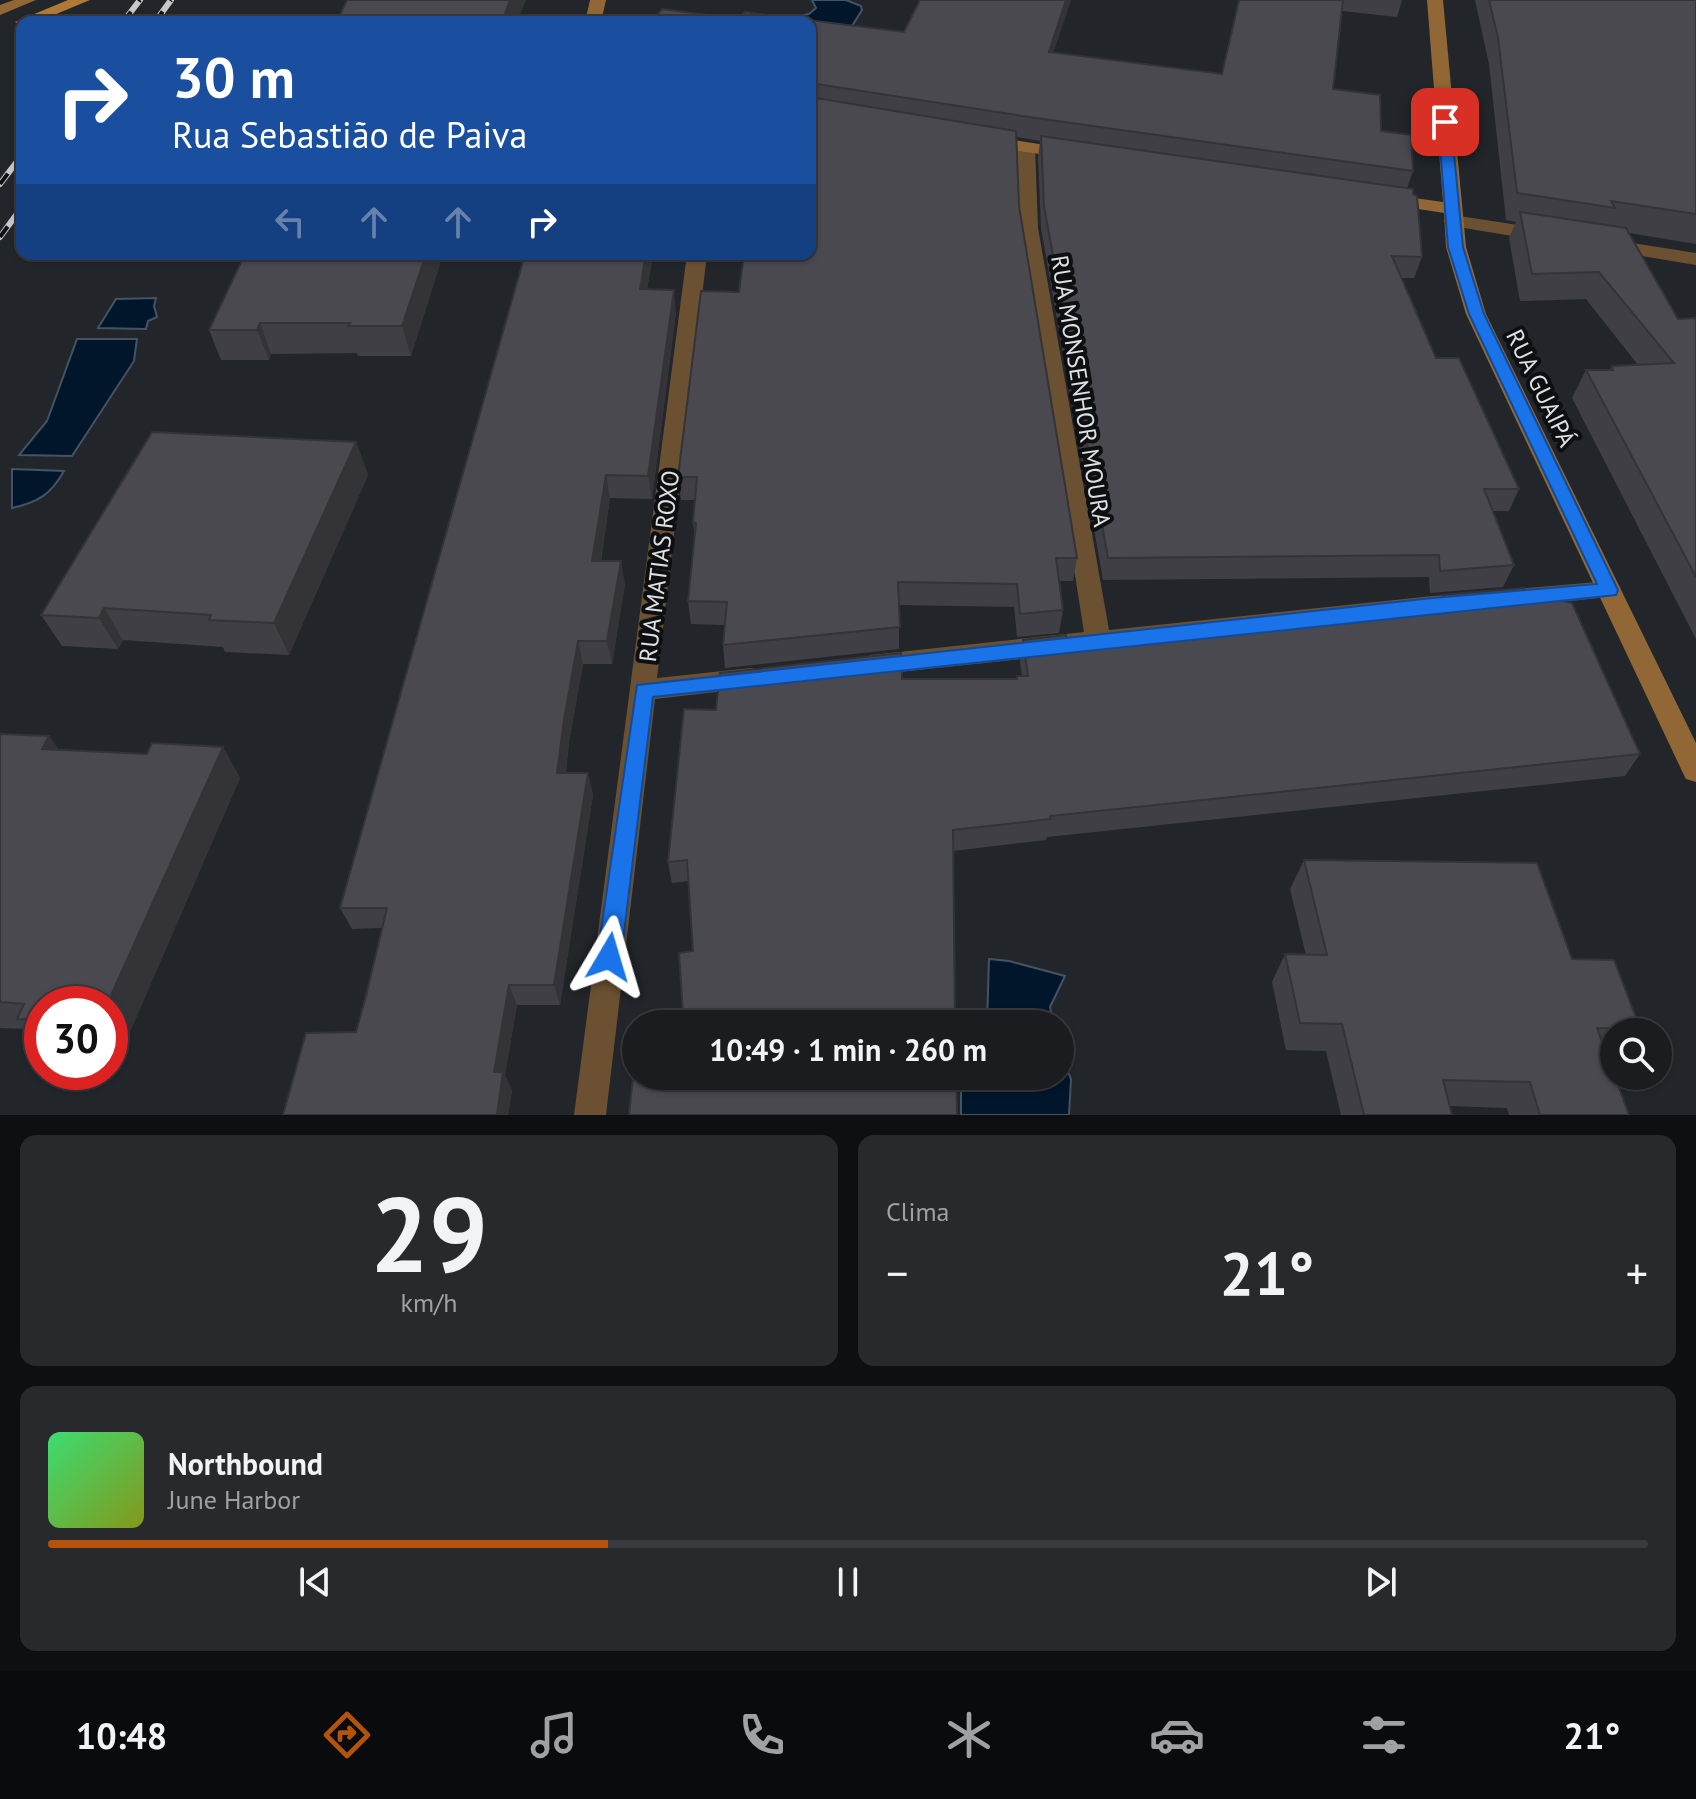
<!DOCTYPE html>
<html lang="pt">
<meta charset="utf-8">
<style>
:root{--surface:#1a1c20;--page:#27292d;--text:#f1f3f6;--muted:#9fa1a5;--line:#383a3e;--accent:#b45309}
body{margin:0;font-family:"PT Sans",sans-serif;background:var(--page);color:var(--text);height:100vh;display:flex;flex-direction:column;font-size:30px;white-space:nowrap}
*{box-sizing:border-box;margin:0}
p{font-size:26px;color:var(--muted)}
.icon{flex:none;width:44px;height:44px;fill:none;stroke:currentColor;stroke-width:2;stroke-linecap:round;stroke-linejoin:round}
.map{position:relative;height:1115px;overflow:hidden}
.panel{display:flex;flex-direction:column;gap:20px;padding:20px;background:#0e0f12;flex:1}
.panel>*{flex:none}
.guide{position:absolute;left:16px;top:16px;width:800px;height:244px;border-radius:16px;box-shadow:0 2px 6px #0004,0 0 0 2px var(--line);background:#1a4fa0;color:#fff;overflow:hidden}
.controls{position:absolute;left:1600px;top:1018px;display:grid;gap:16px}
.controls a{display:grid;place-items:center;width:72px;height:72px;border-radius:50%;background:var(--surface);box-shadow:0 2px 6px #0004,0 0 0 2px var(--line);font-size:40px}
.speed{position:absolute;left:24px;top:986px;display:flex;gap:16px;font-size:40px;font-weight:700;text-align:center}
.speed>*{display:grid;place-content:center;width:104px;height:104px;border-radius:50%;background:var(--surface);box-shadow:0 2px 6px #0004,0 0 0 2px var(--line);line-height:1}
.speed .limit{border:12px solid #d22;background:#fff;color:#111}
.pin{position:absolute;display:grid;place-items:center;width:68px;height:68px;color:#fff;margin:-34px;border-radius:16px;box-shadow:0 4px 12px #0006}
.me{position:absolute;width:88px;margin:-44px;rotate:7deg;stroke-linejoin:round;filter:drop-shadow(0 0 6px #0008)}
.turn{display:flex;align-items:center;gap:28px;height:168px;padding:0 24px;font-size:36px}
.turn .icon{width:104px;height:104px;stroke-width:2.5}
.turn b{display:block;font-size:56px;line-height:68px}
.lanes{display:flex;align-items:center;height:76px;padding:0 24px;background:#0003;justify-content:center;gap:40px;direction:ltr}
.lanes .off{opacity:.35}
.big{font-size:60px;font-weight:600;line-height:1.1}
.panel .card{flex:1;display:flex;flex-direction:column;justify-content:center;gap:12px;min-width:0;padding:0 28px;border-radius:16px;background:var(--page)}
.panel .dial{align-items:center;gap:0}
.dial b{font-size:104px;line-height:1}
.song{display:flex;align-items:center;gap:24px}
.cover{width:96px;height:96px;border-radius:12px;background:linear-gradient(135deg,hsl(140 70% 55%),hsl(70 70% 35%))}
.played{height:8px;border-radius:4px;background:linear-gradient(90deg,var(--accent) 35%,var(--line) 35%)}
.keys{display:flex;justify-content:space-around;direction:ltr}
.heat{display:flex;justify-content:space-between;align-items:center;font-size:44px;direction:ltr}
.panel .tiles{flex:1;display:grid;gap:20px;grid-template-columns:1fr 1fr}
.card:last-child{grid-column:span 2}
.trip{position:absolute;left:622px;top:1010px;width:452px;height:80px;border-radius:40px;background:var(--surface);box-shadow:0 2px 6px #0004,0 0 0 2px var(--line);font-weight:600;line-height:80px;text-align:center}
.tab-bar{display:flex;height:128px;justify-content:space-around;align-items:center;background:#0a0b0d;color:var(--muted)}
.tab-bar .icon{width:56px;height:56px}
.tab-bar .active{color:var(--accent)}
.tab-bar b{font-size:36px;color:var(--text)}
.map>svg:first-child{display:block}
.water{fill:#01162b;stroke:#445363;stroke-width:2}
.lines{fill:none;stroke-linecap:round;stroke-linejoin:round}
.street{fill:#6b5132;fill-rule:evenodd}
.secondary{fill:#916835;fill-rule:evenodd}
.primary{fill:#af7a35;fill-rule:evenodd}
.rail-casing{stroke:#c6c9cc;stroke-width:6}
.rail{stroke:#0d0f11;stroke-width:4;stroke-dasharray:13;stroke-linecap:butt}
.wall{fill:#403f45}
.shaded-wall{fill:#343338}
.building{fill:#4b4950;stroke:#343338;stroke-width:2}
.route{fill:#1a73e8;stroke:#114b97;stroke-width:2}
.labels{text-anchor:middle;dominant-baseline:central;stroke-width:8;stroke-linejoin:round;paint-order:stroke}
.street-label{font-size:24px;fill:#dfe2e5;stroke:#0d0f11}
</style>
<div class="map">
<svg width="1696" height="1115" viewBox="0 0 1696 1115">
<rect width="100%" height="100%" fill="#22262a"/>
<path class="water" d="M812,0H846L861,6L862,10L852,26L785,22L787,18L809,14L816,8Z
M156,298L154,306L157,317L148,321L146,329L98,328L116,299Z
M77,339H137L134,361L72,456L19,455L47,421Z
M12,469L64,471C51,494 39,502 12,508Z
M989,959L1009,961L1065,976L1050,1007L1053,1024H987Z
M1060,1053L1071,1079L1069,1115H961V1076H1060Z"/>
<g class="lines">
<path class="street" d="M1026,142L1035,147L1038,228L1109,630L1433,596L1609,581L1618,584L1621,590L1618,596L871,675L862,672L858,665L862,658L871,655L1084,632L1020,228L1017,147Z
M1453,215L1543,229L1552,235L1543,241L1446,225L1444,221L1446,217Z
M1607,239L1696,253V265L1600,249L1598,245L1600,241Z
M687,254H707L657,678L751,668L760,671L764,678L760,685L751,688L655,699L606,1115H574Z"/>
<path class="secondary" d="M14,0H36L0,15V5Z
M590,0H606L601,22H585Z
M1427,0H1443L1466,247L1486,314L1696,743V782L1686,779L1682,771L1466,314L1446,247L1444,213L1386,204L1377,199L1386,194L1443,202Z
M986,136L1072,149L1081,154L1072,159L980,145L977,141Z"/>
<path class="primary" d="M68,0H90L37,22H22V26L15,22Z"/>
<g class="rail-casing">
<path id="rail" d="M123,22L140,0
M155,22L171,0
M0,184L22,155
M0,237L22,207"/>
</g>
<use href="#rail" class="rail"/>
</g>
<path class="wall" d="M920,0H1071L1053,53L1222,74L1239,0H1402L1397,17L1342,11L1333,89L1380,95L1381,131L1411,135L1413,171L1407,188L1413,189V194L1417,196L1422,257L1414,278H1401L1436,358H1459L1519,489L1509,511H1493L1514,565L1503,587L1430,593L1429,577L1103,580L1041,228L1038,157L1040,141L1017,137L1019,206L1077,558L1073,581H1059L1063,610L1059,633L1017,637L1014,607L899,605V649L725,668L723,645L725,625L691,624L688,601L695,536L693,522L695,500H681L678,477L701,291L739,292L744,254H810V22H652L662,9L739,19L745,12L904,32Z
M1475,0H1696V244L1629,233L1678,319L1696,318V639L1572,398L1586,370H1610L1612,366L1638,365L1586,299L1520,301L1509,238L1516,222L1506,220L1489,64Z
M339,17L517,22H341Z
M245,254H443L411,356H358L357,353L271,354L269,360H221L209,330Z
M525,254H653L647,290L676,313L652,499L610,498L601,561L625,584L612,664H583L569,742L566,773H588L593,795L560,1005H517L505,1075L512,1091L508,1115H283L356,1032L382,928L352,929L340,908Z
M356,442L368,475L289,655L225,652L223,647L123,640L118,649L62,646L41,615Z
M1442,595L1529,601L1640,754L1625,776L1047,837L1046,840L953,851L683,1013L693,951L689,881L672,883L668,862L716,710L902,679H1016L1022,676L1020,662L1023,640L1067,646L1433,613Z
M0,734L49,736L59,750L147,754L223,747L240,778L122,1050H110V1004H42V1044L27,1029L0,1028Z
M1304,860L1572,959L1640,1028L1636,1032H1614V1055H1607L1629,1115H1509L1507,1108L1450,1106L1452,1115H1341L1326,1051L1286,1050L1272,982L1285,954L1306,955L1290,889Z"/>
<path class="shaded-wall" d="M510,0H526L517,22H502Z
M1066,0H1071L1046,73L1049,52Z
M426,254H443L411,356L402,326Z
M646,254H653L643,312L640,289Z
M674,290L676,313L652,499L648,476Z
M260,323L271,354L269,360L257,330Z
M356,442L368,475L289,655L274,623Z
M606,475L610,498L597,584L592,561Z
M621,561L625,584L612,664L607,641Z
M104,608L123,640L118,649L99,618Z
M578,641L583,664L569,742L563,795L557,773L564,720Z
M49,736L71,767L42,749Z
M223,747L240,778L122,1050L110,1038V1004H107Z
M588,773L593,795L560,1005L554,985Z
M509,985L517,1005L505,1075L512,1091L508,1115H497L494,1072Z"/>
<path class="building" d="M347,0H510L502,22H344L347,16L339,17Z
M920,0H1066L1049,52L1222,74L1239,0H1343L1333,89L1380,95L1381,131L1411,135L1413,171L1029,117L810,83V22H652L662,9L739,19L745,12L904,32Z
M1489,0H1696V214L1611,201L1615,208L1517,193L1498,38Z
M810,97L1016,131L1019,206L1077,558H1056L1063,610L1020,614L1017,584L898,582L900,627L723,645L727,602L688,601L696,523L693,522L697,477H678L701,291L739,292L744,254H810Z
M1041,136L1413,189V194L1417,196L1422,257L1392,256L1436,358H1459L1519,489H1484L1514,565L1440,571L1439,555L1108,558L1044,206Z
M1520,212L1626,228L1678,319L1696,318V577L1586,370H1613L1612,366L1674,363L1599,272L1532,274Z
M245,254H426L402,326H348L350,323H260L257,330H209Z
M525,254H646L640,289L674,290L648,476L606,475L592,561H621L607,641H578L564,720L557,773H588L554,985H509L494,1072H503L497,1115H283L306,1033L356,1032L366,996L387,908H340Z
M152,432L356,442L274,623L209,620L211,615L104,608L99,618L41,615Z
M1524,588L1529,601L1555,599L1572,603L1640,754L1050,816L1051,819L953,830L955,1024H673L672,1015L683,1013L679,953L693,951L687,860L668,862L684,709L716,710L720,673L901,653L902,679H1017V676H1028L1023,640L1066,635L1067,646L1443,612L1442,595Z
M0,734L49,736L42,749L147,754L152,743L223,747L107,1004H42V1020L17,1019L24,1004L0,1002Z
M1304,860L1537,863L1572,959L1614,960L1640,1028H1597L1629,1115H1540L1530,1082L1443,1080L1452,1115H1364L1342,1024L1300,1023L1285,954L1327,955Z
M634,1068H636V1076H956L957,1115H629Z"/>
<path class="route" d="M1445,118L1451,122L1463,247L1484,314L1618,590L1616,595L653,697L621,957L617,964L609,967L601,964L597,957L637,685L1433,598L1597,584L1469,314L1448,247L1438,122Z"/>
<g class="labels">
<g class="street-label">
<text transform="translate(1541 388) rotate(64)">RUA GUAIPÁ</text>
<text transform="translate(1081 391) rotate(81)">RUA MONSENHOR MOURA</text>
<text transform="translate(659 566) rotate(-83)">RUA MATIAS ROXO</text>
</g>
</g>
</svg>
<div class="controls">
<a><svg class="icon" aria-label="search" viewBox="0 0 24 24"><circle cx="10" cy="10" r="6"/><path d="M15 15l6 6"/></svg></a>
</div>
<div class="speed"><div class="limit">30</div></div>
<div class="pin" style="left:1445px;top:122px;background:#d93025"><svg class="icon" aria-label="arrive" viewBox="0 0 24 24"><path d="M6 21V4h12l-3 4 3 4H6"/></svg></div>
<svg class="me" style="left:609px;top:957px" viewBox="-20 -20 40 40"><path d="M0-17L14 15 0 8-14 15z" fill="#1a73e8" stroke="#fff" stroke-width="4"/></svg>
<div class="trip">10:49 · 1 min · 260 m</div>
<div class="guide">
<div class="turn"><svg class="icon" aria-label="right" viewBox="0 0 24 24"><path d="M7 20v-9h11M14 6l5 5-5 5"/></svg><div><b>30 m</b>Rua Sebastião de Paiva</div></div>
<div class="lanes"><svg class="icon off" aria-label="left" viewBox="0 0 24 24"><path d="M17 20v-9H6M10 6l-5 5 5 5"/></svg><svg class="icon off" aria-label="ahead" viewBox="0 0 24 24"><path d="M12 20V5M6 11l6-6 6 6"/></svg><svg class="icon off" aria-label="ahead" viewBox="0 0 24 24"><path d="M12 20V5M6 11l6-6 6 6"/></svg><svg class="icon" aria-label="right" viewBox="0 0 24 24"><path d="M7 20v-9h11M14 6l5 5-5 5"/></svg></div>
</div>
</div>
<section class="panel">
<div class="tiles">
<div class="card dial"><b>29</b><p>km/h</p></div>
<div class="card"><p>Clima</p>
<div class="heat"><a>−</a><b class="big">21°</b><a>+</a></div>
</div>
<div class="card">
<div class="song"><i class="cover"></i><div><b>Northbound</b><p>June Harbor</p></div></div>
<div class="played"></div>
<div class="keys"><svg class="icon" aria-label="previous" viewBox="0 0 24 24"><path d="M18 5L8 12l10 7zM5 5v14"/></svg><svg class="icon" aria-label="pause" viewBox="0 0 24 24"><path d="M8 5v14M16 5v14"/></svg><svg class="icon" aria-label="next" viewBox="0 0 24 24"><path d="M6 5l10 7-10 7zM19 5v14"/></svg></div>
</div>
</div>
</section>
<nav class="tab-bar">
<b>10:48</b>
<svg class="icon active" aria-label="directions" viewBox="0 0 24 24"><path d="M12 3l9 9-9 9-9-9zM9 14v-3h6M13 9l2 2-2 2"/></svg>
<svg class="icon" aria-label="music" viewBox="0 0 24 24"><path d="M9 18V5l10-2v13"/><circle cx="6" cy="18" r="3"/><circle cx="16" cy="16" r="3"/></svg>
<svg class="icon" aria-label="phone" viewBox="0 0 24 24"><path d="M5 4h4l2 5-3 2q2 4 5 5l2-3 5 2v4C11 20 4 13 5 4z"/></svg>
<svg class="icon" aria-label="climate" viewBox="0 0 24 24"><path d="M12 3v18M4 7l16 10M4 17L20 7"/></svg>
<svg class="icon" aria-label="car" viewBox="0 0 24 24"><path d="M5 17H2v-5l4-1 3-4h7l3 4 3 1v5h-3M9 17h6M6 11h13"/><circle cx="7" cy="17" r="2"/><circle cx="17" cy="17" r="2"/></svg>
<svg class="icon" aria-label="filters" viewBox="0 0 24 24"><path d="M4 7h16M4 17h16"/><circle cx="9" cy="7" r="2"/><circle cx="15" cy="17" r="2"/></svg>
<b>21°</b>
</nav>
